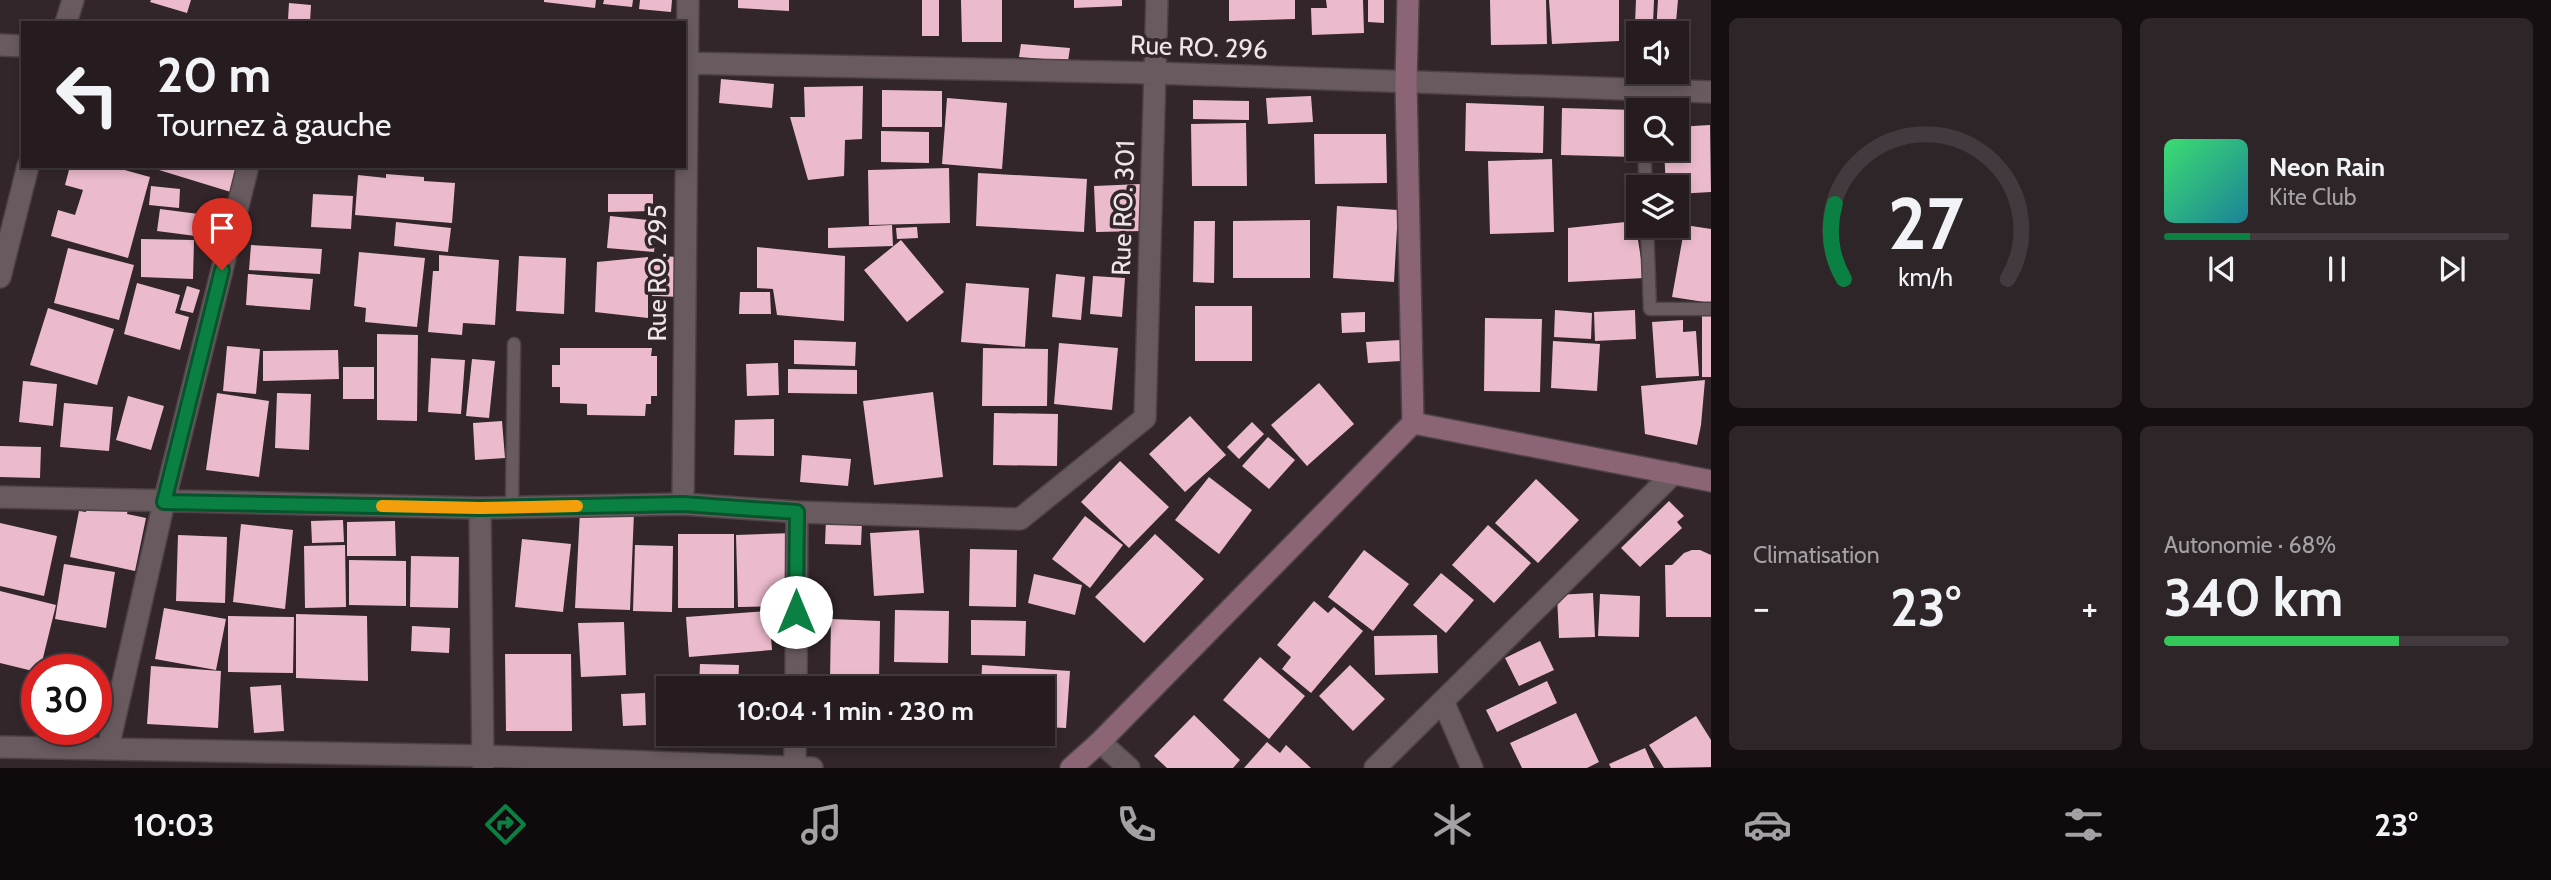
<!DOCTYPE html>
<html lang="fr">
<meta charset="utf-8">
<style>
:root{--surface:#261c20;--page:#2e2529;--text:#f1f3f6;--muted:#a4a1a5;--line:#423a3e;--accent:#0b8043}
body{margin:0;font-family:Cabin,sans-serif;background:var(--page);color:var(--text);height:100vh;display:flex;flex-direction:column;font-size:26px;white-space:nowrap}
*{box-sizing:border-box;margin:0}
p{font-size:23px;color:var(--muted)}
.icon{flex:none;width:38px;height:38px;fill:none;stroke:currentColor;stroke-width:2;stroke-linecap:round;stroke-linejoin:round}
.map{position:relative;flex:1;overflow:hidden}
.details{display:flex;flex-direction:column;gap:18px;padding:18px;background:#150f12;width:840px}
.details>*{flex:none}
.top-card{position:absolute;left:21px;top:21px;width:665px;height:147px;border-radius:0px;box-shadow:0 4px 10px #0003,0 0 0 2px var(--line);background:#261c20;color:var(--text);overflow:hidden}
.controls{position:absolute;left:1626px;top:21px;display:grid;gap:14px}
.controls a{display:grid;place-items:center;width:63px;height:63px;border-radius:0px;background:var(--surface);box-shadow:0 4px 10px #0003,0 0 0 2px var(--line);font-size:35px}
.speed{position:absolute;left:21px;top:654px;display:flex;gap:14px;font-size:35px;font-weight:700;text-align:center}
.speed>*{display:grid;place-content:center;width:91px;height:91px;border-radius:50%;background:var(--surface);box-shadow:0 4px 10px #0003,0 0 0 2px var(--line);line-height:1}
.speed .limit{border:10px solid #d22;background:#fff;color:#111}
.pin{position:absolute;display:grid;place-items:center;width:60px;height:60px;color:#fff;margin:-72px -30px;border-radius:50% 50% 50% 0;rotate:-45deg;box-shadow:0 0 7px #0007}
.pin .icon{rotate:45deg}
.me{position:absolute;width:77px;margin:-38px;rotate:0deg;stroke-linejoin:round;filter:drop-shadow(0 0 5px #0008)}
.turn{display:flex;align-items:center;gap:24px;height:147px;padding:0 21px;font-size:32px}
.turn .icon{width:91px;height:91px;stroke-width:2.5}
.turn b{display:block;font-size:49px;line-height:60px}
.big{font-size:52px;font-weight:700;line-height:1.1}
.details .widget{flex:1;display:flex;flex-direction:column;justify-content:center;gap:10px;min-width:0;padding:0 24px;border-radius:10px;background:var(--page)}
.details .dial{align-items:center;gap:0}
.dial svg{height:182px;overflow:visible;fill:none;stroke:var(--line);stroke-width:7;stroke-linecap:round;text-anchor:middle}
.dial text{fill:var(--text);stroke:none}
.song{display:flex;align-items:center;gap:21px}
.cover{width:84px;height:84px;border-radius:10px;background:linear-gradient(135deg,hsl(140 70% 55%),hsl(190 70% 35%))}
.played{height:7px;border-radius:4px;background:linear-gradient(90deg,var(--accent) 25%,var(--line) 25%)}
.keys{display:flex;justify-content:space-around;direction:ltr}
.heat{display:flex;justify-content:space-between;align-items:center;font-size:38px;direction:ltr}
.charge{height:10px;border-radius:5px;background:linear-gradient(90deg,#34c759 68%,var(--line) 0)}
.details .tiles{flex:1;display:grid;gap:18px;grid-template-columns:repeat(2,1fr)}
.trip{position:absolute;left:656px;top:676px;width:399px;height:70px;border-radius:0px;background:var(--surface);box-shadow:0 4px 10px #0003,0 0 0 2px var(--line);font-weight:700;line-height:70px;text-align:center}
.tab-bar{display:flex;height:112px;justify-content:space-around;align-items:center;background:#0f0b0d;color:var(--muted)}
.tab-bar .icon{width:49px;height:49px}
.tab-bar .active{color:var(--accent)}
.tab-bar b{font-size:32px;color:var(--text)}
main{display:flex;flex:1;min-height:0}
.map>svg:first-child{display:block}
.building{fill:#ebbbcd}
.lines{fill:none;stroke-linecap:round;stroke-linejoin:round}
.lane-casing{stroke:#4d4246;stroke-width:15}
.street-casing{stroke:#4d4246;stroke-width:24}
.secondary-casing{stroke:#4d4246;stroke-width:24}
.lane{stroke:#685a5f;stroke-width:12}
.street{stroke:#685a5f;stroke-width:21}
.secondary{stroke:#8b6575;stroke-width:21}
.route-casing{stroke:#07532c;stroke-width:18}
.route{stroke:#0b8043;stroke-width:12}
.slow{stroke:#f59e0b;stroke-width:12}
.labels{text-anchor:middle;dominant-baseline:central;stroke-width:7;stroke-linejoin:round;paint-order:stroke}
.street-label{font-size:26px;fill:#eee5e8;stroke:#32262b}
</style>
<main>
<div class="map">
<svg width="1711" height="768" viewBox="0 0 1711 768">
<rect width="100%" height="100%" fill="#32262b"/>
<path class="building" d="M151,0H191L187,13L150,2Z
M544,0H596L595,8L544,2Z
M604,0H633L632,7L603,4Z
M640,0H672L671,12L639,9Z
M738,0H789V11L738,8Z
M922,0H939V36H922Z
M961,0H1002V42H962Z
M1074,0H1122V6L1074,8Z
M1229,0H1295V19L1229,21Z
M1326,0H1363L1364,33L1312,35L1311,8H1327Z
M1368,0H1384V23L1368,22Z
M1490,0H1546L1547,44L1491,45Z
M1549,0H1619V41L1552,44Z
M1636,0H1654L1653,24H1635Z
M1658,0H1678L1675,33H1656Z
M289,3L311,5L310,22L288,20Z
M1021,44L1070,48L1068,61L1019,57Z
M721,79L774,84L772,108L719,103Z
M863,86L862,139L845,140L844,176L808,180L790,117H805L804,87Z
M882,90L942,91V127H882Z
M1311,96L1313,122L1268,124L1266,98Z
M947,98L1007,103L1002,169L942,164Z
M1193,100L1249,101V120L1193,119Z
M1466,103L1544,106L1543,153L1465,151Z
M1562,108L1635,110L1634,157L1561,155Z
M1246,123L1247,186H1192L1191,124Z
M1710,125L1711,192L1676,194V187H1666L1664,149H1676V127Z
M881,131L929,132V163L881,162Z
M1314,134H1386L1387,183L1315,184Z
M1552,159L1554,232L1490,234L1488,161Z
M70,166H110L150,177L128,258L51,236L58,210L75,215L83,190L65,185Z
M160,166H242L234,193L159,170Z
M949,168L950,223L869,225L868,170Z
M978,173L1087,179L1084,232L976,226Z
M386,174L424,177V181L455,183L452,223L355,215L358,175L386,178Z
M1141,184L1143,231L1096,232L1094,186Z
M151,186L180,189L179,208L149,205Z
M313,194L353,196L351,229L311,227Z
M608,194H653V211L608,212Z
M1337,206L1398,210L1394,282L1333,278Z
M160,209L214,216L211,238L157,231Z
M610,216L657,221L654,252L607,248Z
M1310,220V278H1233V221Z
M1194,221H1215L1214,283L1193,282Z
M1635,221L1644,278L1568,282V228Z
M396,222L451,228L448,252L394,246Z
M892,225L893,246L828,248V228Z
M1685,225L1711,229V303L1672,297Z
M917,227L918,238L897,239L896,228Z
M141,239L194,240L193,279L141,277Z
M901,240L944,292L907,322L864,270Z
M251,245L322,249L320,274L249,270Z
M757,247L845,256L844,321L777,315L773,289L757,288Z
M68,248L134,265L119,320L54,303Z
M359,252L425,258L417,327L365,322L366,308L354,306Z
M439,255L499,260L495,325L463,323L462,335L428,332L433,271H439Z
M519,256L566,258L564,314L516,311Z
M653,256L682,257L681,297L652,296Z
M648,257V318L595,312L597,262Z
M248,274L313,279L310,310L246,305Z
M1056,274L1085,277L1081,320L1052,317Z
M1093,276L1125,278L1122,317L1090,314Z
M137,283L180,295L175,313L189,317L180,350L124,334Z
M966,283L1029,288L1025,347L961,342Z
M187,286L200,290L193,313L180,310Z
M740,292H770L771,314H739Z
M1195,306H1252V361H1195Z
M48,308L114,329L97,385L30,365Z
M1555,310L1592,313L1591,339L1554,337Z
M1635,310L1636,339L1595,341L1594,312Z
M1365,312V332L1342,333L1341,313Z
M1702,314L1711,315V377H1702Z
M1485,318L1542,319L1540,392L1484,391Z
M1683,320V332L1696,331L1699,376L1656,378L1652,322Z
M377,334L418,335L417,421L377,420Z
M794,340L856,342L855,366L794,364Z
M1400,340L1401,361L1368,363L1366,342Z
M1553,341L1600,344L1597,391L1551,388Z
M1059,343L1118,348L1112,410L1054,404Z
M227,346L260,349L256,394L223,391Z
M560,348H652L651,356H657V396H651V404H646L645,416L587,415V404L560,403V387H552V365H560Z
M983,348L1048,349L1047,406H982Z
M338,350L339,379L263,381V351Z
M431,358L465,360L461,414L428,412Z
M472,359L495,361L489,418L466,416Z
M778,363L779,395L747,396L746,364Z
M343,367H374V399H343Z
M788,369L857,370V394L788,393Z
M1705,380L1701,425L1697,445L1645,434L1641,386Z
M23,381L57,384L53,426L19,422Z
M1319,383L1354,424L1307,466L1271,425Z
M933,392L943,477L874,485L863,401Z
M217,393L269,401L259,477L206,470Z
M277,393L311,394L309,450L275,448Z
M128,396L164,406L151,450L116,440Z
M64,403L113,407L109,451L60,447Z
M994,413L1058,414L1057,466L993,465Z
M1190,416L1226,455L1185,492L1149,454Z
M774,419V456L734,455L735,420Z
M502,421L505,458L475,460L473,423Z
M1252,422L1264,434L1239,459L1227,447Z
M1268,437L1295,460L1269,489L1242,466Z
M0,446L41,447L40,478L0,477Z
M802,455L851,459L848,486L800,482Z
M1120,461L1169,507L1129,548L1081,502Z
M1209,477L1252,510L1219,554L1175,520Z
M1536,479L1579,520L1538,563L1495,523Z
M1669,501L1684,516L1677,522L1682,528L1640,567L1621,548Z
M112,505L128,509L127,514L146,518L135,571L70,557L79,511L86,512L87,506L111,511Z
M580,511L634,512L630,610L575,608Z
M1085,516L1123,545L1090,588L1052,559Z
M826,519L862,522L861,545L825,544Z
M343,520L344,542L312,543L311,521Z
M395,521L396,556H347V522Z
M0,523L57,536L44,596L0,586Z
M241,524L293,530L285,609L233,602Z
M1488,525L1531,563L1494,603L1452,565Z
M919,530L924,593L874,596L870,533Z
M794,533L796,606L738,607L736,535Z
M678,534H734V608H678Z
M1155,534L1204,579L1144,643L1095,597Z
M178,535L227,537L225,603L176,601Z
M522,539L571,544L563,612L515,607Z
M345,545L346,607L305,608L304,546Z
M635,545L673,546L672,612L633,611Z
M970,549L1017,550L1016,607L969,606Z
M1364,550L1409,584L1373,631L1328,597Z
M1692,550H1700L1711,555V617H1666L1665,565H1672L1684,553Z
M411,556L459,557L458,608L410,607Z
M349,560L406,561V606L349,605Z
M64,564L115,572L106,628L55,619Z
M1441,573L1474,600L1446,633L1413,605Z
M1034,574L1082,585L1075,615L1028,603Z
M0,591L56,605L40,670L37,672L0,663Z
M1593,593L1595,637L1559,638L1557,595Z
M1600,594L1640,596L1639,637L1598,636Z
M1314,601L1328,613L1334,607L1363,631L1311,693L1282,669L1291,657L1277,645Z
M164,608L226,619L216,670L155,659Z
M895,610L949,611L948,663L894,662Z
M769,611L772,650L689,657L686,617Z
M296,614L367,616L368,681L296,678Z
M228,616L294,617L293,673L228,672Z
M831,619L880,621L879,681L830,680Z
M971,620L1026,621L1025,656L971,655Z
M624,622L626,675L581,677L578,623Z
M412,626L450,628L449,653L411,651Z
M1437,635L1438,673L1375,675L1374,636Z
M1540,641L1554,670L1519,686L1505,658Z
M505,654H571L572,731H506Z
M1260,657L1305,696L1269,739L1223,700Z
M700,664L739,665L738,688H699Z
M982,665L1070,671L1066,728L1043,727V688H981Z
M1350,665L1385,699L1353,731L1319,696Z
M151,666L221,671L218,728L147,724Z
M96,675L106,678L97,715H96Z
M892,680L942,682V688H892Z
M1547,681L1557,703L1497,732L1486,710Z
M281,685L284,731L254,733L250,687Z
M645,693L646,725L623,726L621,694Z
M1576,713L1599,762L1587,768H1522L1510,743Z
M1194,715L1240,760L1233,768H1167L1154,756Z
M1696,716L1711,740V767L1664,768L1649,745Z
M831,733H879L878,748L831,747Z
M891,733H941V742L891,740Z
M1267,742L1280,753L1286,745L1311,768H1244Z
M1645,748L1654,768H1611L1609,764Z"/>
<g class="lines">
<g class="lane-casing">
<path id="lane" d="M1643,89V110
M1644,149L1646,187
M1647,226L1650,309H1711
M512,507L514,344"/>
</g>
<g class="street-casing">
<path id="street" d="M66,23L73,0
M0,45L23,46
M684,63L1155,73L1711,92
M0,277L28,166
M0,497L480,508L683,504L797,512L1020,519L1145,418L1157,0
M683,504L688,0
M480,508L483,768
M796,688L797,512
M1443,701L1472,768
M1100,742L1129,768
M0,747L483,756L812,768
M108,748L164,502L248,166
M795,767V733
M1375,768L1674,473"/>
</g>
<g class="secondary-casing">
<path id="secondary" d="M1408,0L1406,82L1413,423L1711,481
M1071,768L1100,742L1413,423"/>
</g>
<use href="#lane" class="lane"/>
<use href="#street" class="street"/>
<use href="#secondary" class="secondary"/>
</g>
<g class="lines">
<g class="route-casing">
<path id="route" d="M222,270L164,502L480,508L683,504L797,512L796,612"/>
</g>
<use href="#route" class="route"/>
<path class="slow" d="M382,506L480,508L577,506"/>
</g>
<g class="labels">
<g class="street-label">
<text transform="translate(1199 47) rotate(2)">Rue RO. 296</text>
<text transform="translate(1123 208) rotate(-88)">Rue RO. 301</text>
<text transform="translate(657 273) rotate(-90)">Rue RO. 295</text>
</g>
</g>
</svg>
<div class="controls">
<a><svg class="icon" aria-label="sound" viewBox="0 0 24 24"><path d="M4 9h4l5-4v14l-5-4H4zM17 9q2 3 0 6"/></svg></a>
<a><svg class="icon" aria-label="search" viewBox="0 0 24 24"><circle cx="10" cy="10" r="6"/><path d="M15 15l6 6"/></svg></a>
<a><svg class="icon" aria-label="layers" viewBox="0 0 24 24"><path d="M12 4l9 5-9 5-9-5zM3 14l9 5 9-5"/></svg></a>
</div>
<div class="speed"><div class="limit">30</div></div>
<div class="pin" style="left:222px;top:270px;background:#d93025"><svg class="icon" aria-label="arrive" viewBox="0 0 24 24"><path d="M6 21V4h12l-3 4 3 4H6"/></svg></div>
<svg class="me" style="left:796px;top:612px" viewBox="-20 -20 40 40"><circle r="19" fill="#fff"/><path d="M0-13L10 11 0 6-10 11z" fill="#0b8043"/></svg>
<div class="trip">10:04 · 1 min · 230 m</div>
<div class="top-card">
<div class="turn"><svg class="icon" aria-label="left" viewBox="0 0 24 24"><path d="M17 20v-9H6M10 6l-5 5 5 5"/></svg><div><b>20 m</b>Tournez à gauche</div></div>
</div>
</div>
<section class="details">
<div class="tiles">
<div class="widget dial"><svg viewBox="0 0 100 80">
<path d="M14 69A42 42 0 1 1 86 69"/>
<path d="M14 69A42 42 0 0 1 10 36" stroke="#0b8043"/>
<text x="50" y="56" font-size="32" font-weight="700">27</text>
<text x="50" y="72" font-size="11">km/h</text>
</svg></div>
<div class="widget">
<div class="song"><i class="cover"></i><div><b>Neon Rain</b><p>Kite Club</p></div></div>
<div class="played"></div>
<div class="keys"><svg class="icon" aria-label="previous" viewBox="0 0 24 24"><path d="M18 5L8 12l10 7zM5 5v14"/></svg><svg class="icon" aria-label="pause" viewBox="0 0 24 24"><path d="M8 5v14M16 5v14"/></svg><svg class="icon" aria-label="next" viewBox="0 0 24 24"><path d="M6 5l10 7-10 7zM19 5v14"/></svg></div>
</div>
<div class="widget"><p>Climatisation</p>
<div class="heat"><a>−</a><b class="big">23°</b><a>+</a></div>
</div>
<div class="widget"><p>Autonomie · 68%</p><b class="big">340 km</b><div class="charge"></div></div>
</div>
</section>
</main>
<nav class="tab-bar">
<b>10:03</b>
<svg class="icon active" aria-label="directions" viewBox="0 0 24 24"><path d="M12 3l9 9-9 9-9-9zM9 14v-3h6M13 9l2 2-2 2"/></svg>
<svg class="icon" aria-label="music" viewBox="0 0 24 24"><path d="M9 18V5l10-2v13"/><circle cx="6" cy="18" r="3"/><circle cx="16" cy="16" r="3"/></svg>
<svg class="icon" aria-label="phone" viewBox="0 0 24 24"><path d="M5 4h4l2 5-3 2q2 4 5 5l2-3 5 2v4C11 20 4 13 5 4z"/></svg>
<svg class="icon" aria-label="climate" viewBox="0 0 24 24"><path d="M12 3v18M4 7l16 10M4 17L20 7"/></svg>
<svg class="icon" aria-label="car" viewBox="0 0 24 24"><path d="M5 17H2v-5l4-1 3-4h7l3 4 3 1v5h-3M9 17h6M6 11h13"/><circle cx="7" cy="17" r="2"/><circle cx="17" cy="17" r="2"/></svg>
<svg class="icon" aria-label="filters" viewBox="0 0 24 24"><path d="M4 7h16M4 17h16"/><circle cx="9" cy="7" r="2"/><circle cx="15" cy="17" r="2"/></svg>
<b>23°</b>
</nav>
